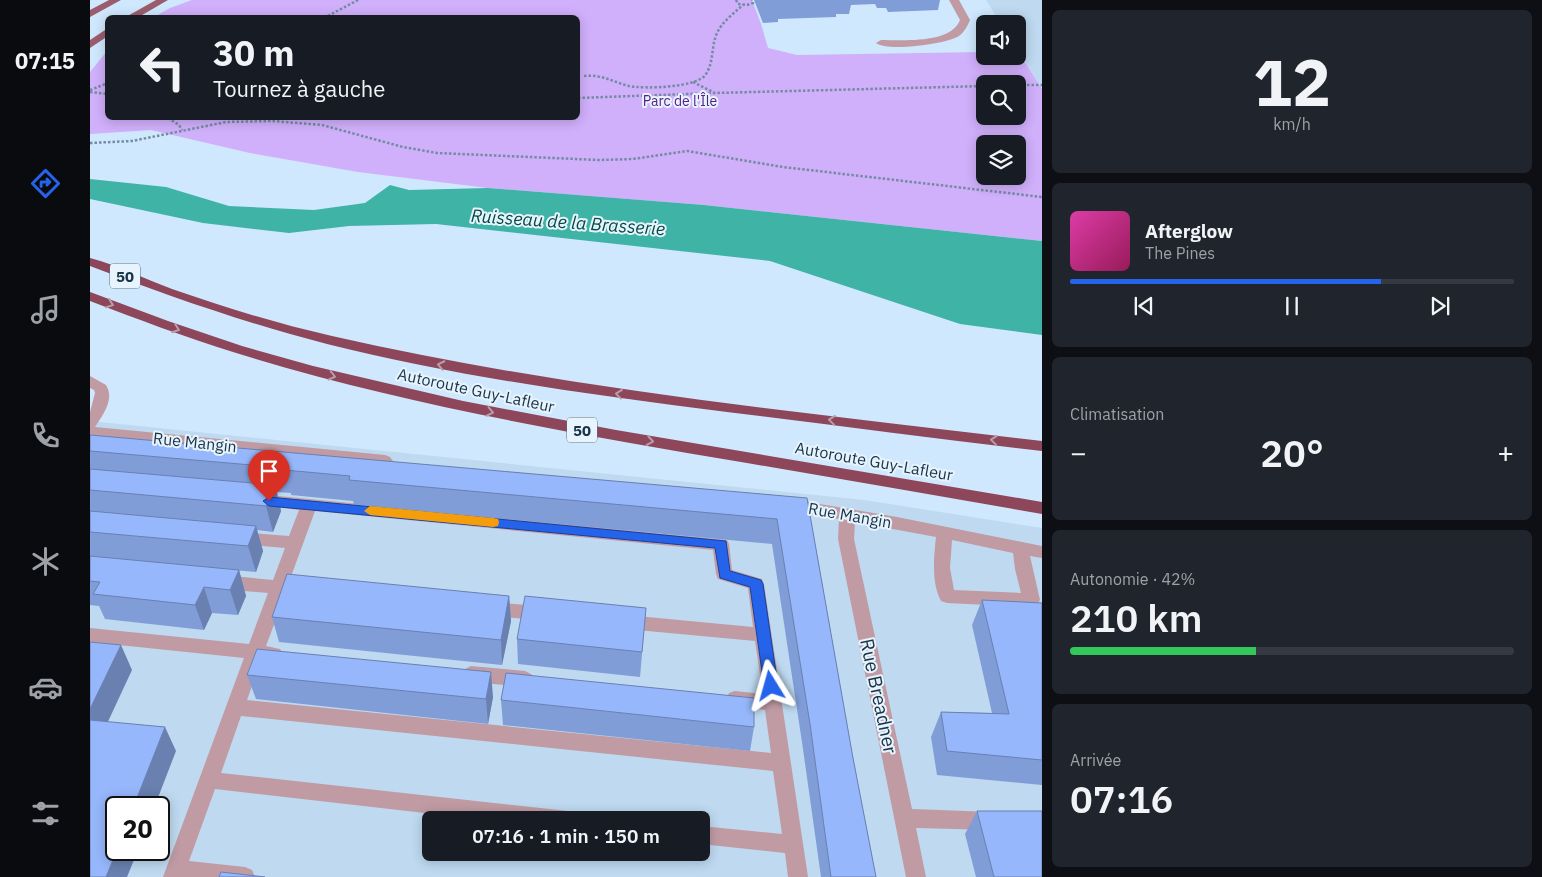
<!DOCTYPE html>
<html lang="fr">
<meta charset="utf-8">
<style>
:root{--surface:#171b24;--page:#20242c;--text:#f1f3f6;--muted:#9ea1a6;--line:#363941;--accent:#2563eb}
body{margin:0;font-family:"IBM Plex Sans",sans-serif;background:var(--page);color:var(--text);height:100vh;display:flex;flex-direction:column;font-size:19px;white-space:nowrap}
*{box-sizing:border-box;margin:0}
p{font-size:16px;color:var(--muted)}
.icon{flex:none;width:28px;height:28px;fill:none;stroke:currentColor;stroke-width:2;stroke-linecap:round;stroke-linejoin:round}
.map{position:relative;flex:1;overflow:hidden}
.sheet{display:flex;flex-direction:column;gap:10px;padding:10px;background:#0d0f14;width:500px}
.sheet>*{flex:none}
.hud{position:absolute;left:15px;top:15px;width:475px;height:105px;border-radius:8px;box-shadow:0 2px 12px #0003;background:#171b24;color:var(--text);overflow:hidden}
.buttons{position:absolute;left:886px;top:15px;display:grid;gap:10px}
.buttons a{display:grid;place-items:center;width:50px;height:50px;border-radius:8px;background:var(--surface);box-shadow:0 2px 12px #0003;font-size:25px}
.speed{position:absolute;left:15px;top:796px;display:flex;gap:10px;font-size:25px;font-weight:700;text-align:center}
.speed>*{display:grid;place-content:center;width:65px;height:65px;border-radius:50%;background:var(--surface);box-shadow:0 2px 12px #0003;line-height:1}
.speed .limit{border:2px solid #111;border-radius:8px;background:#fff;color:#111}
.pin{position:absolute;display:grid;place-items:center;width:42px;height:42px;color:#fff;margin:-51px -21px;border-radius:50% 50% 50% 0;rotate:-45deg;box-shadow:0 0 5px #0007}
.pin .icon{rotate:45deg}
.me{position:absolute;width:55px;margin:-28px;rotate:352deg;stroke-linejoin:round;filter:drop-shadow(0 0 4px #0008)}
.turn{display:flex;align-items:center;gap:18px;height:105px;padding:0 25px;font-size:22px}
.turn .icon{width:65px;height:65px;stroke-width:2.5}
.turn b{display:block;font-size:35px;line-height:42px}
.big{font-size:38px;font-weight:600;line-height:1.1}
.sheet .widget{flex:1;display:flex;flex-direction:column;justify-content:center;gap:8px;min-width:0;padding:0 18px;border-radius:8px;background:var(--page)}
.sheet .dial{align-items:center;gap:0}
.dial b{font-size:65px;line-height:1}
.song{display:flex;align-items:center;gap:15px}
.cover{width:60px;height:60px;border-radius:8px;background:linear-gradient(135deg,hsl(320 70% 55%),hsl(330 70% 35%))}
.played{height:5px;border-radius:2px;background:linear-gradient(90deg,var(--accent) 70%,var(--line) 70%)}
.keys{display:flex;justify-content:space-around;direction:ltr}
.heat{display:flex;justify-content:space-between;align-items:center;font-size:28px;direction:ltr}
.charge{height:8px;border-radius:4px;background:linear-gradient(90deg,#34c759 42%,var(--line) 0)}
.trip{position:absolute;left:332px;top:811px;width:288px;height:50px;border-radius:8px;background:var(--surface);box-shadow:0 2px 12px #0003;font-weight:600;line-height:50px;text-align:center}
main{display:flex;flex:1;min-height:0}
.dock{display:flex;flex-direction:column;width:90px;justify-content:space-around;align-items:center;background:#090b0e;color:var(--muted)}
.dock .icon{width:35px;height:35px}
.dock .selected{color:var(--accent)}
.dock b{font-size:22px;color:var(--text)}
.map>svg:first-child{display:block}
.built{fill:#bed9f0;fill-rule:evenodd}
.green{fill:#d0affb;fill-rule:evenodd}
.water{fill:#3fb3a5}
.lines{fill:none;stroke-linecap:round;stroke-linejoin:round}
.path{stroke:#738ca1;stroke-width:2.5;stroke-dasharray:2.5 2;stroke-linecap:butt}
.minor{fill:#c09ba3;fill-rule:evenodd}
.major{fill:#9b5d6d;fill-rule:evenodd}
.highway{fill:#8d465a;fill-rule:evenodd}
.wall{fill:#819dd8}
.shaded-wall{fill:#6980b0}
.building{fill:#96b7fb;stroke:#6980b0}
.oneway{stroke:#ba9dac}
.route{fill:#2563eb;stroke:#184099}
.slow{fill:#f59e0b}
.labels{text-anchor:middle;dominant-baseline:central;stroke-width:4;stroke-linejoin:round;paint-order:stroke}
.far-park-label{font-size:14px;fill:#572086;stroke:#e7f4fe}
.shield{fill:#e7f4fe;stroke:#576d7e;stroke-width:1}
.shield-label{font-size:15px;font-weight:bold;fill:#193347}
.street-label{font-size:16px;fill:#193347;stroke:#e7f4fe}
.water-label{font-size:18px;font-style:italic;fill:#034a43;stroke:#e7f4fe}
.near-street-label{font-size:19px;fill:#193347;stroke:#e7f4fe}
</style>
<main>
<nav class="dock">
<b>07:15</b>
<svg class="icon selected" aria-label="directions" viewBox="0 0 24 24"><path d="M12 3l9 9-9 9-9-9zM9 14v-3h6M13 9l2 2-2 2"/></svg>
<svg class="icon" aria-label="music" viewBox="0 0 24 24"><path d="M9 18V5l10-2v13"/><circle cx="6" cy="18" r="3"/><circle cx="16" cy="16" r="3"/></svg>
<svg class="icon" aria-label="phone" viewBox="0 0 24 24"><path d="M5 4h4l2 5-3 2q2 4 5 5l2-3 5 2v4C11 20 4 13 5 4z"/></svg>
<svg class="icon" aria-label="climate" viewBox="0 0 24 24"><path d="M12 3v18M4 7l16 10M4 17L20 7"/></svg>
<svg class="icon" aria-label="car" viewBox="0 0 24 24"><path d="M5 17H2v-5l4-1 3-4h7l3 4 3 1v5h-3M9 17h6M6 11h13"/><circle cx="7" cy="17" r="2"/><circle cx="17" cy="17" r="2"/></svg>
<svg class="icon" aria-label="filters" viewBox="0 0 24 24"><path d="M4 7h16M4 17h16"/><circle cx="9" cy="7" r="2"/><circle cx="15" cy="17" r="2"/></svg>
</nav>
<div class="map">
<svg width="952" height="877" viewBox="0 0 952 877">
<rect width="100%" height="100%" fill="#cfe8fd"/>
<path class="built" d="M896,0H952V89L928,50V24H911Z
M0,421L774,500L952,528V877H0ZM26,808H69V850H26ZM341,820H611V852H341Z"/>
<path class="green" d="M102,0H662L671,24L678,48L707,55L895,52V56H928V51L952,89V241L614,205L398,188L268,172L160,153L61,130L0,134V72L17,51L18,118H488V18L64,17L80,8ZM895,84H928V116H895ZM895,144H928V176H895Z"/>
<path class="water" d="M0,179L76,187L139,206L224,210L275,203L300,185L319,190L398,188L614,205L952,241V335L870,324L680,261L346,224L259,226L199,233L113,223L0,199Z"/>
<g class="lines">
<path class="path" d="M646,0L648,4L657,5L663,3L662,0
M234,18L268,0
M494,76C511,74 523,82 539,86C553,89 608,88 616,74C624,62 621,46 627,33C632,22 644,13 653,5
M603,82L625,93L895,86
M928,85H952
M0,90L18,83
M0,92L18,94
M488,98L625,93
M78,118L89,125L92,130
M0,143L42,141L136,122L183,121L232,125L313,147L347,153L509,160L543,159L597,151L693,167L952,197"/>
<path class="minor" d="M859,0H869L880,20C877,27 875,31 869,36C857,44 797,52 786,43L791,40C813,40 861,44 870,20Z
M0,376L16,385C25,399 13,415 5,427L295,455L300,457L303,461L300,465L295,467L0,437V412L5,393L4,390L0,388Z
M168,494L637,540L639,544L642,570L672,579L674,584L718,877H698L695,853L611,844V826L692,834L683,771L151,716L131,773L478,811L485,814L488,820H396L125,789L99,861L155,867L162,870L165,877H73L154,658L0,642V628L159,644L178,593L132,589L126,587L124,582L126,577L132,575L183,580L195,548L149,544L143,542L141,538L143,534L149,532L199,536L209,510L162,504L160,500L162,496ZM225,511L623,550L626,574L628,579L658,588L663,627L536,615L530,617L527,622L530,627L536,629L665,641L673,694L645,691L639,693L636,699L639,705L675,710L681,753L157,700L171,660L184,661L190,659L193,654L190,649L176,646L195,595L212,597L218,595L220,590L218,585L199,582Z
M700,499L807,517L952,546V558L940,556L950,600L947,605L941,607L857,603L851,601C841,582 844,557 846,537L765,522L764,539L822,809L903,812L910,815L913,821L910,827L903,830L826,828L836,877H816L748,539L749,519L694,509L692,505L694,501ZM862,540L923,553L925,569L931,593L864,590L860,568Z
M401,602L450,606L456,608L459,613L456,618L450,620L401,616L395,614L392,609L395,604Z
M381,666L435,671L441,674L444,679L441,684L435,687L381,682L375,679L372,674L375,669Z"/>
<path class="major" d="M19,0H31L0,17V10Z
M66,0H78L47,18H34Z
M18,28V36L0,48V40Z"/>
<path class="highway" d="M0,258C28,265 55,279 82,289C134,307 188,324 242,336C475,389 715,413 952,441V451C847,439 742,425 637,412C503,395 368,377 237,344C156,323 78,296 0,266Z
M0,292L78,321L152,346L223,366L373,401L526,430L952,502V514C854,497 755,480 657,463C484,434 311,404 143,352C95,337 47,319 0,301Z"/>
</g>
<path class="wall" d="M664,0H850L848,10L798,12L796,8H787L785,4L761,5L759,14H746V17L688,19V22L673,23Z
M0,435L717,498L763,758L786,877H731L713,749L682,544L264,505L263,501L201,495V493L187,492L191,511L183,532L167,530L173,551L166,572L121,568L149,570L156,596L148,615L122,613L114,630L15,619L9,606L0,605Z
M419,596L421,621L412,665L189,642L182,617Z
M892,600L952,603V785L847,775L841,737L851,712L902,713L882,625Z
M556,608L550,677L428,664L427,639Z
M157,675L403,697L398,724L166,699Z
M411,700L664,727L660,751L413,725Z
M887,811L952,877H886L875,834Z"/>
<path class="shaded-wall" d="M185,485L191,511L183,532L176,506Z
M166,526L173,551L166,572L158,546Z
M149,570L156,596L148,615L140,590Z
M114,587L122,613L114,630L105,605Z
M419,596L421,621L412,665L411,640Z
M31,645L42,670L8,743L0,729V709Z
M401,672L403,697L398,724L396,699Z
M75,727L86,751L64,808H43Z
M27,850H48L37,877H16Z"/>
<path class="building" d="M0,435L717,498L763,758L786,877H741L720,724L687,519L259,480L260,476L195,470L196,468L0,451Z
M0,469L185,485L176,506L0,490Z
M0,511L166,526L158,546L0,532Z
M0,556L149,570L140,590L114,587L105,605L3,594L10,582L0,581Z
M197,574L419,596L411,640L182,617Z
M435,596L556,608L552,652L427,639Z
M892,600L952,603V760L857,751L851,712L919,714Z
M0,642L31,645L0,709Z
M167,649L401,672L396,699L157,675Z
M416,673L664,698V727L411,700Z
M0,720L75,727L43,808H26L27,850L16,877H0Z
M887,811H952V877H904Z
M131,872L175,877H129Z"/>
<defs><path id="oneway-chevron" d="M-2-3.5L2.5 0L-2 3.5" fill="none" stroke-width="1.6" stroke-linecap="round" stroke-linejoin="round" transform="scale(1.25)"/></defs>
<g class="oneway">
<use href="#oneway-chevron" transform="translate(20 304) rotate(21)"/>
<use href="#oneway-chevron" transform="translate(86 329) rotate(20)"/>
<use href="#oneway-chevron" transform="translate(351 365) rotate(-168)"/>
<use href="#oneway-chevron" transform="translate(242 376) rotate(14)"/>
<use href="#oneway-chevron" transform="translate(529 394) rotate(-173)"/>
<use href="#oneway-chevron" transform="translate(400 412) rotate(12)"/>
<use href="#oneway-chevron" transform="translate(742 420) rotate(-173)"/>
<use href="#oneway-chevron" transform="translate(904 440) rotate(-173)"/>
<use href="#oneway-chevron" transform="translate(560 441) rotate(10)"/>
</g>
<path class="route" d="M179,497L636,541L640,571L671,580L673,584L688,686L686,690L681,692L676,690L674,686L660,587L630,578L625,548L179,506L173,501Z"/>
<path class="slow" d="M280,506L403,518L408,519L409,522L408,526L403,527L280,515L274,511Z"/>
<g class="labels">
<g class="far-park-label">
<text x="590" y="101">Parc de l'Île</text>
</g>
<g class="shield">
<rect x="20" y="263.5" width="30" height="25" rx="4"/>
<rect x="477" y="417.5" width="30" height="25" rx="4"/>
</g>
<g class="shield-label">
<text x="35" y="276">50</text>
<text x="492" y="430">50</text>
</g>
<g class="street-label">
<text transform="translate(386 390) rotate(12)">Autoroute Guy-Lafleur</text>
<text transform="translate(105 442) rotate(6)">Rue Mangin</text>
<text transform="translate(784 461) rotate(10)">Autoroute Guy-Lafleur</text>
<text transform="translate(760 515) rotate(10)">Rue Mangin</text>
</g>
<g class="water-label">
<text transform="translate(478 222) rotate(4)">Ruisseau de la Brasserie</text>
</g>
<g class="near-street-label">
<text transform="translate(789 696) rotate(78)">Rue Breadner</text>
</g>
</g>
</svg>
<div class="buttons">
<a><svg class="icon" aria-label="sound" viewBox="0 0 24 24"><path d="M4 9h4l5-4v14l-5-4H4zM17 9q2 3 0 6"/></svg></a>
<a><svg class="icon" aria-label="search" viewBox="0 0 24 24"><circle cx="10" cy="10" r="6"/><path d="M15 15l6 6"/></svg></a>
<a><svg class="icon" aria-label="layers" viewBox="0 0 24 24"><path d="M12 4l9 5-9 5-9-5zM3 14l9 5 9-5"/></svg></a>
</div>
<div class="speed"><div class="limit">20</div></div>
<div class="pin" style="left:179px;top:501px;background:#d93025"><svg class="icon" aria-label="arrive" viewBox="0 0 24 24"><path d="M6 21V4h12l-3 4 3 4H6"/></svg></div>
<svg class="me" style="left:681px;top:686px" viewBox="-20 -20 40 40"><path d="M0-17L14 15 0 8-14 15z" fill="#2563eb" stroke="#fff" stroke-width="4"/></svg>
<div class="trip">07:16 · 1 min · 150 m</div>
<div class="hud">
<div class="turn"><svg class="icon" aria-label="left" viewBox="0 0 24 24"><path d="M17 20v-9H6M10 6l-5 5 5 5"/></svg><div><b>30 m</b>Tournez à gauche</div></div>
</div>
</div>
<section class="sheet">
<div class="widget dial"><b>12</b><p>km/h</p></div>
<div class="widget">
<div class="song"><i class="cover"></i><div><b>Afterglow</b><p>The Pines</p></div></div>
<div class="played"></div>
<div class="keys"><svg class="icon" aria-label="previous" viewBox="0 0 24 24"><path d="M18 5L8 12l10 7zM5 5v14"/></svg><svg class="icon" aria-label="pause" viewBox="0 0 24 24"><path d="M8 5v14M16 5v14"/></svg><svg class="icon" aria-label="next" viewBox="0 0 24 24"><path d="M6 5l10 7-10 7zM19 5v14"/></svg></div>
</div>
<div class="widget"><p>Climatisation</p>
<div class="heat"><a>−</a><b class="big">20°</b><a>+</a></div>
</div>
<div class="widget"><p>Autonomie · 42%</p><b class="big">210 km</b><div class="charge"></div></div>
<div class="widget"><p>Arrivée</p><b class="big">07:16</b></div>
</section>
</main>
